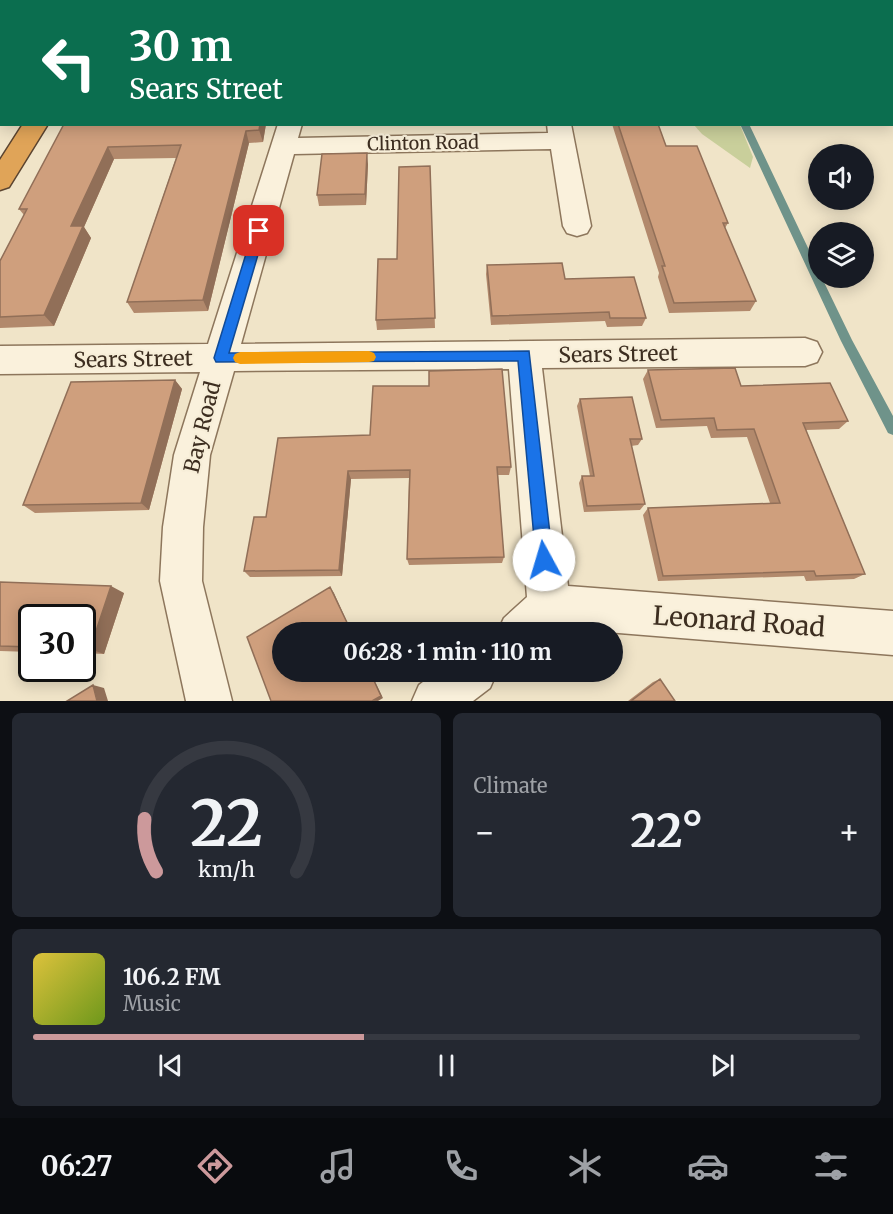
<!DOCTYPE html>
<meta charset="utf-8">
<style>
:root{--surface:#171b24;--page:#242831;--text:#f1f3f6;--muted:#9ea1a6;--line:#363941;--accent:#cc999b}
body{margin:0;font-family:Merriweather,serif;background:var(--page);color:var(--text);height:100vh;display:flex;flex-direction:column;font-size:22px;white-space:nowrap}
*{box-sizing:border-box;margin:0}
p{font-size:20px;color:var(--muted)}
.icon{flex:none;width:33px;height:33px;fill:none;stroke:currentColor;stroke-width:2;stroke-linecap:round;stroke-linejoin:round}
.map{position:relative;height:701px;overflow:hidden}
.sheet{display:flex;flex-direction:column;gap:12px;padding:12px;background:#0d0f14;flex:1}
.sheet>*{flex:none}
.guide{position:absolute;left:0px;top:0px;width:894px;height:126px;box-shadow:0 3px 15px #0003;background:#0b6e4f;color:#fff;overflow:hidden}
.tools{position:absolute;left:808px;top:144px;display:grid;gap:12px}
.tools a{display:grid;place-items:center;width:66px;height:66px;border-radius:50%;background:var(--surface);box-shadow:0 3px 15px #0003;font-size:30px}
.speed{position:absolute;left:18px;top:604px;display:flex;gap:12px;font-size:30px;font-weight:700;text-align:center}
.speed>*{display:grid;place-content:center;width:78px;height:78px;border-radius:50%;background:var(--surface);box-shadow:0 3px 15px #0003;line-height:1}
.speed .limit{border:3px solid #111;border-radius:9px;background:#fff;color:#111}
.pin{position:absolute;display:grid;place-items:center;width:51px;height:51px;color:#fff;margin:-26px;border-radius:12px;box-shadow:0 3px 9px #0006}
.me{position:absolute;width:66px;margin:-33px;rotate:354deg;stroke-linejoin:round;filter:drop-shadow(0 0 4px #0008)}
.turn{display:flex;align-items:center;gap:21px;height:126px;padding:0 30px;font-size:27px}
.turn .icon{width:78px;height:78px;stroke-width:2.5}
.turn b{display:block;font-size:42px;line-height:51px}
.big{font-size:45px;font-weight:700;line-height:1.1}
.sheet .tile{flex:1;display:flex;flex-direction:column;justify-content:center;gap:9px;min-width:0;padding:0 21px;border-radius:9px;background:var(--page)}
.sheet .dial{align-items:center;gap:0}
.dial svg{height:156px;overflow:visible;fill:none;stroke:var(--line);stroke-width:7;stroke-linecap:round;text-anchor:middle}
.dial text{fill:var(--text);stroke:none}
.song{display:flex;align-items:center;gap:18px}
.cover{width:72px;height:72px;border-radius:9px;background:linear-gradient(135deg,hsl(50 70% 55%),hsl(80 70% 35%))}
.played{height:6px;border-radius:3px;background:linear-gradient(90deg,var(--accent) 40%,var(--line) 40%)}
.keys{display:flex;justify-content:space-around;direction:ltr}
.heat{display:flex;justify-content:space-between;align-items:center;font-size:33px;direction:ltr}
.sheet .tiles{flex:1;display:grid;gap:12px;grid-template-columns:1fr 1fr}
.tile:last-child{grid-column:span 2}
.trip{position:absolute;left:272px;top:622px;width:351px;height:60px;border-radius:30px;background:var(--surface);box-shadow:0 3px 15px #0003;font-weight:700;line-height:60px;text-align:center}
.dock{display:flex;height:96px;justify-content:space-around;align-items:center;background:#090b0e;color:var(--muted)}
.dock .icon{width:42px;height:42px}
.dock .current{color:var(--accent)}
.dock b{font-size:27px;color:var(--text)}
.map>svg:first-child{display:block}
.green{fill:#c9cf9b}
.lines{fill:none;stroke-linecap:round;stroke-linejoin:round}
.stream{fill:#6f938a;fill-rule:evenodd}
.minor-casing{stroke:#8d765c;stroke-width:3}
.highway-casing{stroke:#5b4430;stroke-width:3}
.minor{fill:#faf1dc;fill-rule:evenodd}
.highway{fill:#e0a458;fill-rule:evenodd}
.wall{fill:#b2896c}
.shaded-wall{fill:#916f58}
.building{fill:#cf9f7d;stroke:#916f58;stroke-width:1.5}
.route{fill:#1a73e8;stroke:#114b97;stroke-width:1.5}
.slow{fill:#f59e0b}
.labels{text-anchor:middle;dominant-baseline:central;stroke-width:4.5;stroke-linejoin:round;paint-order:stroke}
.far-street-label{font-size:18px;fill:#3d2e20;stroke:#f7eed8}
.street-label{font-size:21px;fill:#3d2e20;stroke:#f7eed8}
.near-street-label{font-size:26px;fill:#3d2e20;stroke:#f7eed8}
</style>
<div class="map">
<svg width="893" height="701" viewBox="0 0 893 701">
<rect width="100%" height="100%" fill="#f0e4c8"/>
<path class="green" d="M457,0H684L685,1H457Z
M694,125H740L753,157L750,168L702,134Z"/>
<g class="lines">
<path class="stream" d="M675,0H683L684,2H676Z
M740,124H749L819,271V278H822L852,340L893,416V435L888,433L841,341Z"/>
<g class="minor-casing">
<path id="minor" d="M318,0H338L317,2Z
M278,124H302L298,138L548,133L547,124H571L591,226L587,233L577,236L567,233L563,226L551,149L294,154L241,344L805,338L817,342L822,352L817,362L805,366L542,368L568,586L893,611V655L557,628L551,633H497L504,618L527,597L509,369L234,371L210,455L203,527L202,581L232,701H186L160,581L163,527L174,455L200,372L0,374V346L208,344Z
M436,672H497L490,688L473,701H412L419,685Z"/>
</g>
<g class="highway-casing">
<path id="highway" d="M69,0H89L68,2Z
M104,0H124L103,2Z
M0,107H2L0,123Z
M23,124H48L9,187L0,190V160Z"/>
</g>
<use href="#minor" class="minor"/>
<use href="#highway" class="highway"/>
</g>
<path class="wall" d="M821,0H893V93L892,2H822Z
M64,124H266L263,142L249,143L208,311L134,313L127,302L176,158L114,159L84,227L91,238L54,326L0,328V261L24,215L19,209Z
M612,124H658L666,146L728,223L725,228L756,301L750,311L669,313L658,277L659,273Z
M368,164L366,205L319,206L317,195Z
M430,166L435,328L377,330L376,320Z
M487,265L565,279L646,318L642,326L607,327L605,321L491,325L486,274Z
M648,370L741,386L848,421L839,429L806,430L865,574L854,579L806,581L804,576L658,581L643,515L648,508L770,503L747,437L711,438L707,426L656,428L643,379Z
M175,380L182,389L149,510L35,513L23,505Z
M580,399L642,439L638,445L631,446L645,504L640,510L584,512L579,483L582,476H590L577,406Z
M278,438L511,467L509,475H498L504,557L502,563L409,565L407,559L409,478L351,479L342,576L250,577L244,571L266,517Z
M0,582L124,593L104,654L82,653V618H32V652L0,651Z
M660,679L675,701H628L653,682Z"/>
<path class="shaded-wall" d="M260,124H266L263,142L259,130Z
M246,131L249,143L208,311L203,300Z
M108,147L114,159L84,227L91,238L54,326L44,315L71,226Z
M367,153L368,164L366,205L365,194Z
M175,380L182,389L149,510L141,503Z
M348,471L351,479L342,576L339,570Z
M111,586L124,593L104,654L90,649Z
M330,587L334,593L352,633Z
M370,672L383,698L378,701H372Z
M93,685L104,688L108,701H97Z"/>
<path class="building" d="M130,0H288V2H130Z
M362,0H448V2H362Z
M844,0H893V61L892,2H845Z
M64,124H260L259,130L246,131L203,300L127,302L181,145L108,147L71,226H83L44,315L0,317V261L27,209H19Z
M618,124H658L666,146H697L728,223H723L756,301L674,303L662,266H665Z
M367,153L365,194L317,195L322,154Z
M430,166L435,318L376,320L378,259H397L399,167Z
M562,263L565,279L634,277L646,318H610L609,312L492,316L487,265Z
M735,368L741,386L830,383L848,421L803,423L865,574L816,576L814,571L663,576L648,508L780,503L754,429L717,430L714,418L661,420L648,370Z
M502,369L511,467H497L504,557L407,559L410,470L348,471L339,570L244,571L254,517H266L278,438L370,435L373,386H429V371Z
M175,380L141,503L23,505L71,382Z
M632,397L642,439H630L645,504L587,506L582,476H594L580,399Z
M0,582L111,586L90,649H82V618H32V647L0,646Z
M330,587L352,633H282V672H370L381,696L372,701H271L247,637Z
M660,679L675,701H631Z
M93,685L97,701H67Z"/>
<path class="route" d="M259,227L265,231L229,353L529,351L553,560L550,566L544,569L538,566L536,560L518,361L216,362L214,358L253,231Z"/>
<path class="slow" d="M369,351L374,353L376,357L374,361L369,362L240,364L235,362L233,358L235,354L240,352Z"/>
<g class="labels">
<g class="far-street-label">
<text transform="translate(423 143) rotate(-1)">Clinton Road</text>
</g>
<g class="street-label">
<text transform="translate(618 354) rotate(-1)">Sears Street</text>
<text transform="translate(133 359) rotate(-1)">Sears Street</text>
<text transform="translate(202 427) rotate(-76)">Bay Road</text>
</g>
<g class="near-street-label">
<text transform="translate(739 621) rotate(4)">Leonard Road</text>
</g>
</g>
</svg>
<div class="tools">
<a><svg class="icon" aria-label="sound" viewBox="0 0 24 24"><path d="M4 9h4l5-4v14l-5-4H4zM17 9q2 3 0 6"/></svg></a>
<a><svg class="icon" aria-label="layers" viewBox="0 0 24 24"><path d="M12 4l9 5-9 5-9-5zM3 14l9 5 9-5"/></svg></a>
</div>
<div class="speed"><div class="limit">30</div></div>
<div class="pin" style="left:259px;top:231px;background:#d93025"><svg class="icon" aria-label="arrive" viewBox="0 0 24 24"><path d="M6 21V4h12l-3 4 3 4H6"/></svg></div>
<svg class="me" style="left:544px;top:560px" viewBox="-20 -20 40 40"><circle r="19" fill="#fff"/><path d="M0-13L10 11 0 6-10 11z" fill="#1a73e8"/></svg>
<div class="trip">06:28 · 1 min · 110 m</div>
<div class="guide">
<div class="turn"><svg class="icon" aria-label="left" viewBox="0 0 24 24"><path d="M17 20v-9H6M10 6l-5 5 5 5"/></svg><div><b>30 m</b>Sears Street</div></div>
</div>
</div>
<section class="sheet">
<div class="tiles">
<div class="tile dial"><svg viewBox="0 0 100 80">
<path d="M14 69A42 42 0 1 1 86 69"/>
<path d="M14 69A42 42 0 0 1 8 42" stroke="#cc999b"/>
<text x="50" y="56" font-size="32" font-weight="700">22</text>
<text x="50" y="72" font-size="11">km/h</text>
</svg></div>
<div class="tile"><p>Climate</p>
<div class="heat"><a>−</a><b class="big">22°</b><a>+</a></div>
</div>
<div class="tile">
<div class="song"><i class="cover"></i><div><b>106.2 FM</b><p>Music</p></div></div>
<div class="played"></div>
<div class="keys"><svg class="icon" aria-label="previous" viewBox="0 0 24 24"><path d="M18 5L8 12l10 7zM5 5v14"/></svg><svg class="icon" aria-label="pause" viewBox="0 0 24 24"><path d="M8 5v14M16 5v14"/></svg><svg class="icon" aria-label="next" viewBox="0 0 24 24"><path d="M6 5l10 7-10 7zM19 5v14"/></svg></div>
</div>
</div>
</section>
<nav class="dock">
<b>06:27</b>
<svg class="icon current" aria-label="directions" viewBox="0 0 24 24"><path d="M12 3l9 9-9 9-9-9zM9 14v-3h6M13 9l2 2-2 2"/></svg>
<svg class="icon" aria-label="music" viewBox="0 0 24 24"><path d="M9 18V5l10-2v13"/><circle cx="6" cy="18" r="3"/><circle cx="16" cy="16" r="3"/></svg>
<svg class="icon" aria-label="phone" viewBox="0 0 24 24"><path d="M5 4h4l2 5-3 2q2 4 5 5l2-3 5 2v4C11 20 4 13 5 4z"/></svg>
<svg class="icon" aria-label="climate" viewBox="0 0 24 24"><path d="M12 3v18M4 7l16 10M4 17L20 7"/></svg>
<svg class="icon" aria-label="car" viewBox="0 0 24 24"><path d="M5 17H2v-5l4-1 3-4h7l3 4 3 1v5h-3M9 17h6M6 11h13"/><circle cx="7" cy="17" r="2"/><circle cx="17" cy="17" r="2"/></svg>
<svg class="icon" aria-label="filters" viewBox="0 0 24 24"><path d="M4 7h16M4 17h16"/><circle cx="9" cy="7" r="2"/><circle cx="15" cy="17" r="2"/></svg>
</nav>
